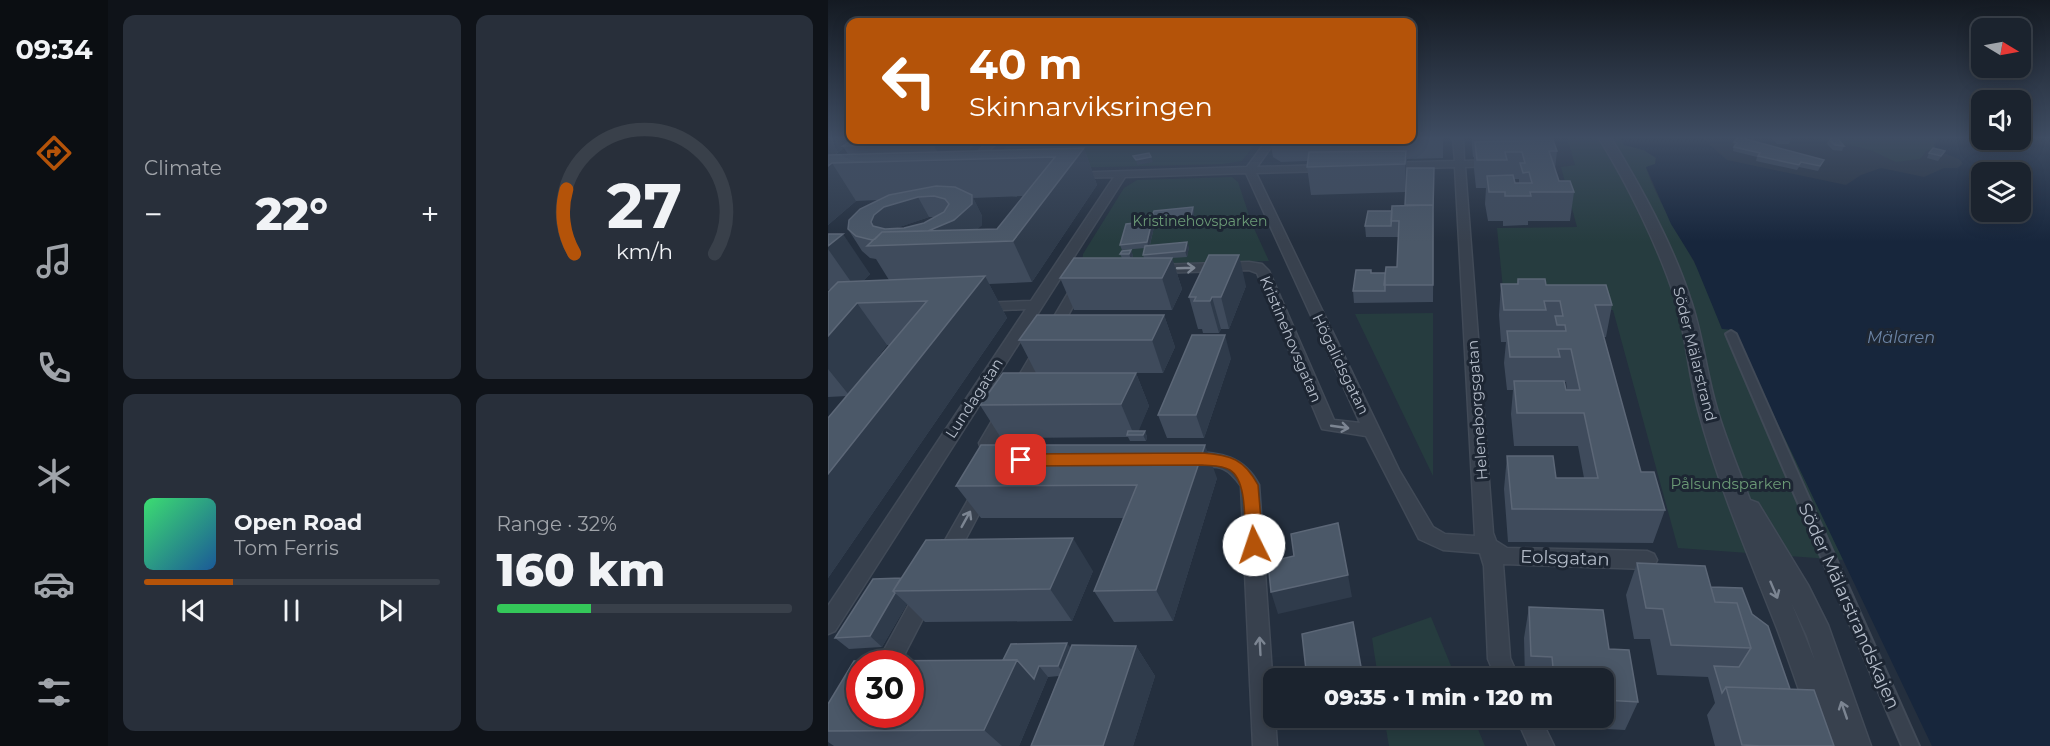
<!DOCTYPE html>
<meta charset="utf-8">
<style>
:root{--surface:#1b232e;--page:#282f3a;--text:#f1f3f6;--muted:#a0a4aa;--line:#39404a;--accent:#b45309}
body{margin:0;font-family:Montserrat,sans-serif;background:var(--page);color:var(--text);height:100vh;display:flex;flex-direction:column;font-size:22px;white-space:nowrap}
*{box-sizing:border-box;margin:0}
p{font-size:20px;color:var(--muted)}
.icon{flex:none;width:33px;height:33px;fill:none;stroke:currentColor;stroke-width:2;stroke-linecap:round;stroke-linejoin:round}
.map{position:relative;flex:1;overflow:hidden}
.details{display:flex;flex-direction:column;gap:15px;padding:15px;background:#0f1319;width:720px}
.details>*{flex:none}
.top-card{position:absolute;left:18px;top:18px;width:570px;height:126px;border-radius:12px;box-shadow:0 3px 15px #0003,0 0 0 2px var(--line);background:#b45309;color:#fff;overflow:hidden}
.needle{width:39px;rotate:100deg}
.fabs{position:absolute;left:1143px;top:18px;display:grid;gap:12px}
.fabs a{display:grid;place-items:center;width:60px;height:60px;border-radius:12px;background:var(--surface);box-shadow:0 3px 15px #0003,0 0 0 2px var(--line);font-size:30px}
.speed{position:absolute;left:18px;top:650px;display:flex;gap:12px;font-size:30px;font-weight:700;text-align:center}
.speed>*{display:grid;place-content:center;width:78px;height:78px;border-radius:50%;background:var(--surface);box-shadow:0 3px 15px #0003,0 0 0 2px var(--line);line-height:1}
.speed .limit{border:9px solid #d22;background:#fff;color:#111}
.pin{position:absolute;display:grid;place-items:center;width:51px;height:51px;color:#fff;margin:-26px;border-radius:12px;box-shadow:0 3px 9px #0006}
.me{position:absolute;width:66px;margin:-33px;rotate:356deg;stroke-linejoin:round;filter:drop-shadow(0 0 4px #0008)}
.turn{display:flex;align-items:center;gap:21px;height:126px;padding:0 24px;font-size:27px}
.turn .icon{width:78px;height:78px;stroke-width:2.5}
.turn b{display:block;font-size:42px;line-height:51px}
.big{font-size:45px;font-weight:800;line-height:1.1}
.details .tile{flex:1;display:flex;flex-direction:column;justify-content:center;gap:9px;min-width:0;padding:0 21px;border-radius:12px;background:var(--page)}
.details .dial{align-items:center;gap:0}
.dial svg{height:156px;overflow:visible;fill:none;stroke:var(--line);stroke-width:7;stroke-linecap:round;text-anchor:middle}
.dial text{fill:var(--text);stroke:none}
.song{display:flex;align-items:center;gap:18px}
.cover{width:72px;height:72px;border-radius:9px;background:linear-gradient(135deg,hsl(140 70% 55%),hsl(210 70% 35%))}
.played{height:6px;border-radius:3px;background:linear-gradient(90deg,var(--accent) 30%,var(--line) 30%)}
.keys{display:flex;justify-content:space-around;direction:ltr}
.heat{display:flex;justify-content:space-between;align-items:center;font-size:33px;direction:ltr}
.charge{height:9px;border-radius:4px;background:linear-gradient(90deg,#34c759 32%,var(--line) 0)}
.details .tiles{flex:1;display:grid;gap:15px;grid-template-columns:repeat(2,1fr)}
.trip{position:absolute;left:435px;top:668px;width:351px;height:60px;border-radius:12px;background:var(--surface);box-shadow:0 3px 15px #0003,0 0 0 2px var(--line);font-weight:800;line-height:60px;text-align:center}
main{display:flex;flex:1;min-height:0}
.tab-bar{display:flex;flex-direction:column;width:108px;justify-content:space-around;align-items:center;background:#0b0e12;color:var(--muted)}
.tab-bar .icon{width:42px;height:42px}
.tab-bar .on{color:var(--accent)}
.tab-bar b{font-size:27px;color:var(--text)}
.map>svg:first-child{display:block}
.green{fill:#263c3f}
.water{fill:#17263c;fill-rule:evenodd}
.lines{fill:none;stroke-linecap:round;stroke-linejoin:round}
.pedestrian-casing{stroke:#414a57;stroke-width:4}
.minor-casing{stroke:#414a57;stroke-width:3}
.tertiary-casing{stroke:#414a57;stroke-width:3}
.pedestrian{fill:#38414e;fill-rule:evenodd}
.minor{fill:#38414e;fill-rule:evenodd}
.tertiary{fill:#38414e;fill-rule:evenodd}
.wall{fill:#3f4b5c;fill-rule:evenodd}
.shaded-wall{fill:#2f3b4b}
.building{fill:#4b5868;stroke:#5c6777;stroke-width:1.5;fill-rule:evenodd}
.oneway{stroke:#7c8592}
.route{fill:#b45309;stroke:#753606;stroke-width:1.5}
.labels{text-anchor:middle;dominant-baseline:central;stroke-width:6;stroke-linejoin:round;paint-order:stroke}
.far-park-label{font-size:14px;fill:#6b9a76;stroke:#1d2633}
.street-label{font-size:15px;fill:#b4bcc9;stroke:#1d2633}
.park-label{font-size:15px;fill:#6b9a76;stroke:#1d2633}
.water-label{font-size:16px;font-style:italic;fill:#6d86a8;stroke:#1d2633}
.near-street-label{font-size:18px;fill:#b4bcc9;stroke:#1d2633}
</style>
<main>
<nav class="tab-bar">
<b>09:34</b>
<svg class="icon on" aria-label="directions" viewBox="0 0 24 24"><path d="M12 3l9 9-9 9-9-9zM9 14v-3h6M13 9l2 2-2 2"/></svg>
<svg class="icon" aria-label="music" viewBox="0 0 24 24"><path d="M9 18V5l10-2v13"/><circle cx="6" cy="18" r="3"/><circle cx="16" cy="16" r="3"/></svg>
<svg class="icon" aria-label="phone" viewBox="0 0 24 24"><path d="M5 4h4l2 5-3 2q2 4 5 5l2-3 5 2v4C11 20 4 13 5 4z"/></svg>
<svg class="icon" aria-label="climate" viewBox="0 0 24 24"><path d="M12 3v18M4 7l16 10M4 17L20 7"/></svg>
<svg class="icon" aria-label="car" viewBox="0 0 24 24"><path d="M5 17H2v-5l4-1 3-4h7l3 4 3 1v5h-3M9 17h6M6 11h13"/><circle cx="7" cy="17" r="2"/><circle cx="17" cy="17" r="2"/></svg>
<svg class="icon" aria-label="filters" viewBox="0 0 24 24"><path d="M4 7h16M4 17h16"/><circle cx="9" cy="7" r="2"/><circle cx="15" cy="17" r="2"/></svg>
</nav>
<section class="details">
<div class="tiles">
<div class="tile"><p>Climate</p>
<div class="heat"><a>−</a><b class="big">22°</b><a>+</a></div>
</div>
<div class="tile dial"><svg viewBox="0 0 100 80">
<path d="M14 69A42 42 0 1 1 86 69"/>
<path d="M14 69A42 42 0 0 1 10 36" stroke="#b45309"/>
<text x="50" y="56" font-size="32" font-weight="700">27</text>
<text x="50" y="72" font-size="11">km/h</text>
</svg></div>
<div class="tile">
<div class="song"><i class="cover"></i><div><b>Open Road</b><p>Tom Ferris</p></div></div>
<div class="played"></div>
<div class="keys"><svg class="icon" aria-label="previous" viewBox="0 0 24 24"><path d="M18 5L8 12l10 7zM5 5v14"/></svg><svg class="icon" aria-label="pause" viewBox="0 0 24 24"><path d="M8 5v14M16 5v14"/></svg><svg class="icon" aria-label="next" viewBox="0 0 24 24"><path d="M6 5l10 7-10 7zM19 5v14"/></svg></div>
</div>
<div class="tile"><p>Range · 32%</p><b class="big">160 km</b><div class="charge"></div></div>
</div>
</section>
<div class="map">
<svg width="1222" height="746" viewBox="0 0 1222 746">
<rect width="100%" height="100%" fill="#242f3e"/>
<path class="green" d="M739,138H793L796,145L816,150L828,158L827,164L818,168C830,201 848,229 865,260C877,281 885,306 894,329H905L1016,560L850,548L785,310L677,309L669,228L749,227L733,167L747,165Z
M980,138H1110L1108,150H1099L1092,159L1068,162L1042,150L1010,142Z
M184,140H430L414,161L395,164L155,170Z
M404,177L410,182L424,224L441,261L254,267L255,254L296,188L309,180Z
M605,313V476L527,314Z
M603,617L628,678H550L544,638Z
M556,717H645L657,746H561Z"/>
<path class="water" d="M793,138H874L899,160L1018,185L1033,175L1053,168L1096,177L1116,168H1129L1135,164L1131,159L1108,150L1106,145L1110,138H1222V746H1104L905,330L894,329L866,261L843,224L818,167L827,164L828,158L816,150L796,145ZM1154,172H1192V212H1154Z"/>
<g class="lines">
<g class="pedestrian-casing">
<path id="pedestrian" d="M903,331L908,334L1091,746H1074L898,334Z"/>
</g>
<g class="minor-casing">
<path id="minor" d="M625,138H635L636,161L664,160L669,163L664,166L637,167L665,533L668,541L679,548L819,551L826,554L829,560L826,566L819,569L675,564L682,658L691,678H668L660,659L656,566L652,553L615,550L591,539L538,436L494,429L429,273L421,270L329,273L323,269L329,265L421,262L434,264L441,271L506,420L532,423L418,173L297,177L7,631L0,634V606L198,309L153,311L146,307L153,303L203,301L286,177L244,178L240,177V173L419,167L439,140H448L429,167L499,165L504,168L499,171L428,173L571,470L605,527L617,534L647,536L627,167L559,169L554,166L559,163L627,161Z
M162,140H172L145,166H139V162Z
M252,279L258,283L199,389L196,393H186L183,389L246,283Z
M177,407L183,409L185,413L167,443L170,450L180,460L177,465L171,467L157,459L151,443L171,409Z
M362,452C392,452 416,456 431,485L449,746H425L413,486C392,456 384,472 356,464L353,459L356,454Z
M154,484L160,486L163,491L125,563L118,565L111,563L108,557L111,551L148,486Z
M96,588L103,590L106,597L72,663H49L89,590Z
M688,717H712L726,746H701Z"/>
</g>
<g class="tertiary-casing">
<path id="tertiary" d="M771,138H783C812,185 845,245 862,298C875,334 878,373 889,409C898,440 911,470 922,500L930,503L980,585L1000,625L1043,746H991C977,708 964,669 950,631C921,557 890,485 870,409C860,372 858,334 847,298C830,246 800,185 771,138ZM963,602L979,636L987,661Z"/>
</g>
<use href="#pedestrian" class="pedestrian"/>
<use href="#minor" class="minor"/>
<use href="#tertiary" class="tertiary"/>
</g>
<path class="wall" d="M0,138L22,140H152L140,151L256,148L269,185L204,282L161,284L179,318L0,578V418L19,396L0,397V292L3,289L0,290V234L42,274L35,281L61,280L48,259L42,258L34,251L20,229L50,200L28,201L0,225ZM16,148L20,154L7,155ZM195,196L169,229H149L154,225V216L145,198ZM101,217H107L96,223L76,228H68ZM59,345H61L40,370Z
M584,138H615V158L579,159V168H606L605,302L526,303L525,291L543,273H557L569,267L570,237H538L537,226L564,211L577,205V192L483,195L479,167L480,161L453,162L445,157L442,140H584Z
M644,138H724V140L729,151L727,169L731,181L746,192L742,221H700V225L675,226V221H660L657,204L658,188H648L646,169V157H645L644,147ZM686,179H691V183H687Z
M944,138H963L961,144H949Z
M1001,139L1016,146L1014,151L1005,150L999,144Z
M906,142L996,160L990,171L971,167L969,170L928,161L929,157L905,151Z
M1117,151L1110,161L1099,158L1101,153Z
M365,207L366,213L365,221L325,224L326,227L322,245L361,247L359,257L344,258L354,289L344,310H246L232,278L294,258L292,254L303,250L305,256L304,258H316L315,255L317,248L294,250L292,245L324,221L323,219Z
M690,279L718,285L784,305L778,337H776L813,472L837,510L825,543L680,542L676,489L679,456L728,478H756L750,446H686L683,414L685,390H679L676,363L678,342H673L671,315L673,284H689ZM736,382H738L739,390H738Z
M418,286L401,329H393L391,333H375L374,329H370L361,297Z
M336,315L347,347L335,373H208L191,340Z
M403,358L376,438H339L330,415Z
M308,373L321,406L310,431H317L319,437L318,441H302L300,437L173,438L152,405Z
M389,478L345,621L286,622L266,591L295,518H153L128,486Z
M809,563L883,587L924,614L962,689L1006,746H887L879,715L887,703L880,677L829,675L822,639H806L798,595Z
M265,571L244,621L97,622L79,604L54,647L21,649L7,638L45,579Z
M701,607L781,649L810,702L797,730L720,726L719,717H776V678H697L696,638Z
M308,646L327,676L305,746H203L231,676L220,677L191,746H6L0,742V704L175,660L242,648Z"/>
<path class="shaded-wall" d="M0,138H22V140H27L15,146L16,148L0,159Z
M110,140H152L131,160H114L105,144Z
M256,148L269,185L204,282L185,241Z
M578,151L579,178L578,192L577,164Z
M323,157L325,162L309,165L308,160Z
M4,163L28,201L0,225V166Z
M144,195L154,216V225L137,241L84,245Z
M90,197L101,217L69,228L58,236L57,238L43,222L46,215L56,207Z
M365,207L366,213L365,221L363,216Z
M324,221L326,227L321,248L319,242Z
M15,234L42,274L28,289L0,249V246Z
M359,242L361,247L359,257L357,251Z
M303,250L305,256L303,259L301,254Z
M411,255L418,286L401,329L393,297Z
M344,258L354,289L344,310L334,278Z
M157,276L179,318L0,578V474Z
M384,297L393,329L391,333L382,301Z
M29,303L59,345L21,395L0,369V336Z
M336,315L347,347L335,373L324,340Z
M397,335L403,358L376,438L368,415Z
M308,373L321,406L309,435H306L293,404Z
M317,431L319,437L318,441L315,435Z
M377,445L389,478L345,621L328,590Z
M245,538L265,571L244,621L222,589Z
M520,575L524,597L450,614L443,592Z
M67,593L79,604L54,647L42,636Z
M239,643L247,654L239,676L230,666Z
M308,646L327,676L305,746H275Z
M189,660L211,666L220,677L191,746H174L156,730Z
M455,717H506L459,729Z"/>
<path class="building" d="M910,138H914L996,160L992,166L973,162L971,165L930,156L932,153L906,147L909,143L906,142Z
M1001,139H1010L1016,146L1007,145Z
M24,140H110L105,144L15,146Z
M725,140L729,151H721L731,181H742L746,192H702L703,196H677V192H661L659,176L685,175L687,183H704L701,172L695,173L692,163H697L694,152H677L679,160H649L647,142Z
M256,148L185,241L39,246L54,232L169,229L227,157L4,163L0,166V155Z
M1105,148L1117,151L1113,156L1101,153Z
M578,151L577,164L479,167L481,152Z
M321,153L323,157L308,160L305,156Z
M579,168H606L605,210V205H577Z
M108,186L127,187L144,195V204L126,220L100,231L54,232L47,239L44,240L28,236L20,229L21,220L32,209L61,195ZM106,196L117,199L121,204L116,212L96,223L76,228L57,229L45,226L43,222L46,215L56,207L90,197Z
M605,205V285H556L558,267H569L571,221H563L564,206Z
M365,207L363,216L323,219L326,211Z
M540,211H564L563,226H537Z
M324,221L319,242L292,245L298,224Z
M0,234H15L0,246Z
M359,242L357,251L315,255L317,246Z
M303,250L301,254H292L294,251Z
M381,255H411L393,297H384L382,301H366L368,297H361Z
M246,258H344L334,278H232Z
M528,270H543V273H557V291H525Z
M157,276L0,474V418L99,301L29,303L0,336V292L10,282Z
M690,279H717L718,285H778L784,305H767L813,472H826L837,510L684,509L679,456H725L728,478H770L756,413H689L686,381H736L738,390H752L743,349H730L732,357H682L679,331H738L737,325H729L727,316H735L732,301H716L718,310H676L673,284H690Z
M209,315H336L324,340H191Z
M364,335H397L368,415H330Z
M175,373H308L293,404L152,405Z
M300,431H317L315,435H299Z
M153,445H377L328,590L266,591L309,485L128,486Z
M510,523L520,575L443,592L440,562L466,556L463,534Z
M245,538L222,589L65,591L98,540Z
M809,563L877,566L887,602L909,603L923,648L843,645L835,609L818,608Z
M73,578L65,591L67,593L42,636L7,638L45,579Z
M883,587L914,588L924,614L940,626L962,689L898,687L894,693L886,666L911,667L923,648L909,603L887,602Z
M701,607L775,610L781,649L801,650L810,702L776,700V678H726L724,657L703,656Z
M525,622L535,678H449V677L478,670L474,634Z
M239,643L230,666H211L206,679L189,660H175L183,644Z
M244,645L308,646L275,746H203Z
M189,660L156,730L0,731V704L26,661ZM32,663H82V714H32Z
M898,687L986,690L1006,746H934L914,745Z"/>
<defs><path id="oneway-shaft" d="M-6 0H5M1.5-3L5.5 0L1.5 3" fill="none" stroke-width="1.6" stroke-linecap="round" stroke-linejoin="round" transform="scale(1.5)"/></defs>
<g class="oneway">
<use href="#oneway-shaft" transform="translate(358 268) rotate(-2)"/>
<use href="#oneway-shaft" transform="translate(512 427) rotate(8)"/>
<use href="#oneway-shaft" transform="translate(138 519) rotate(-61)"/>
<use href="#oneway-shaft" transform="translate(946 590) rotate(67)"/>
<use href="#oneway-shaft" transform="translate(432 646) rotate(-93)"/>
<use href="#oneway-shaft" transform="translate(1016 710) rotate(-109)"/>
</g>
<linearGradient id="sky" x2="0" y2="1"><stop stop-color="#141a22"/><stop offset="0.57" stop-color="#3f4d63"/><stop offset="1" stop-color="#3f4d63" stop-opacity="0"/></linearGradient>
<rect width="1222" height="242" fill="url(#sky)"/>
<path class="route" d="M374,453C403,455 416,459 430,485L435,545L433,550L426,553L420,550L418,545C416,525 420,481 402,470C394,465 383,466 374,465L193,466L188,464L185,460L188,456L193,454Z"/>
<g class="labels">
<g class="far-park-label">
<text x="372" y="221">Kristinehovsparken</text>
</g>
<g class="street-label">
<text transform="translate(463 339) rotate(67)">Kristinehovsgatan</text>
<text transform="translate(867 354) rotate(76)">Söder Mälarstrand</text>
<text transform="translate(513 364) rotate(64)">Högalidsgatan</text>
<text transform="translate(146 398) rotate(-57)">Lundagatan</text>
<text transform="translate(649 410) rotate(-94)">Heleneborgsgatan</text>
</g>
<g class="park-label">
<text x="903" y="483">Pålsundsparken</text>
</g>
<g class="water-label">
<text x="1073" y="337">Mälaren</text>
</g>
<g class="near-street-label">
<text transform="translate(737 558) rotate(2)">Eolsgatan</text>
<text transform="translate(1021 606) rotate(66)">Söder Mälarstrandskajen</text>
</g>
</g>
</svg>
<div class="fabs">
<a><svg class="needle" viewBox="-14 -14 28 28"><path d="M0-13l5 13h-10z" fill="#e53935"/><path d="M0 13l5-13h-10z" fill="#a0a4aa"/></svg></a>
<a><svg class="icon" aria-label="sound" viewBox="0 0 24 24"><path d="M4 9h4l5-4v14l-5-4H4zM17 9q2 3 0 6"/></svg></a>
<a><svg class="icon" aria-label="layers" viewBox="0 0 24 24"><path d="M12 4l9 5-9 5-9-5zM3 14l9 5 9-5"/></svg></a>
</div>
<div class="speed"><div class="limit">30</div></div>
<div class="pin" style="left:193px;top:460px;background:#d93025"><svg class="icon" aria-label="arrive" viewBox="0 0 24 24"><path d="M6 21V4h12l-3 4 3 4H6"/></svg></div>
<svg class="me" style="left:426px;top:545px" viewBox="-20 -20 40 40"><circle r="19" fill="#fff"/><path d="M0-13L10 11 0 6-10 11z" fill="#b45309"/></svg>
<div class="trip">09:35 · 1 min · 120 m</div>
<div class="top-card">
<div class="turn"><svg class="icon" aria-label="left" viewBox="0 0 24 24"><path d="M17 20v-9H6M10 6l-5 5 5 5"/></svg><div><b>40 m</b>Skinnarviksringen</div></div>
</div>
</div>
</main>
